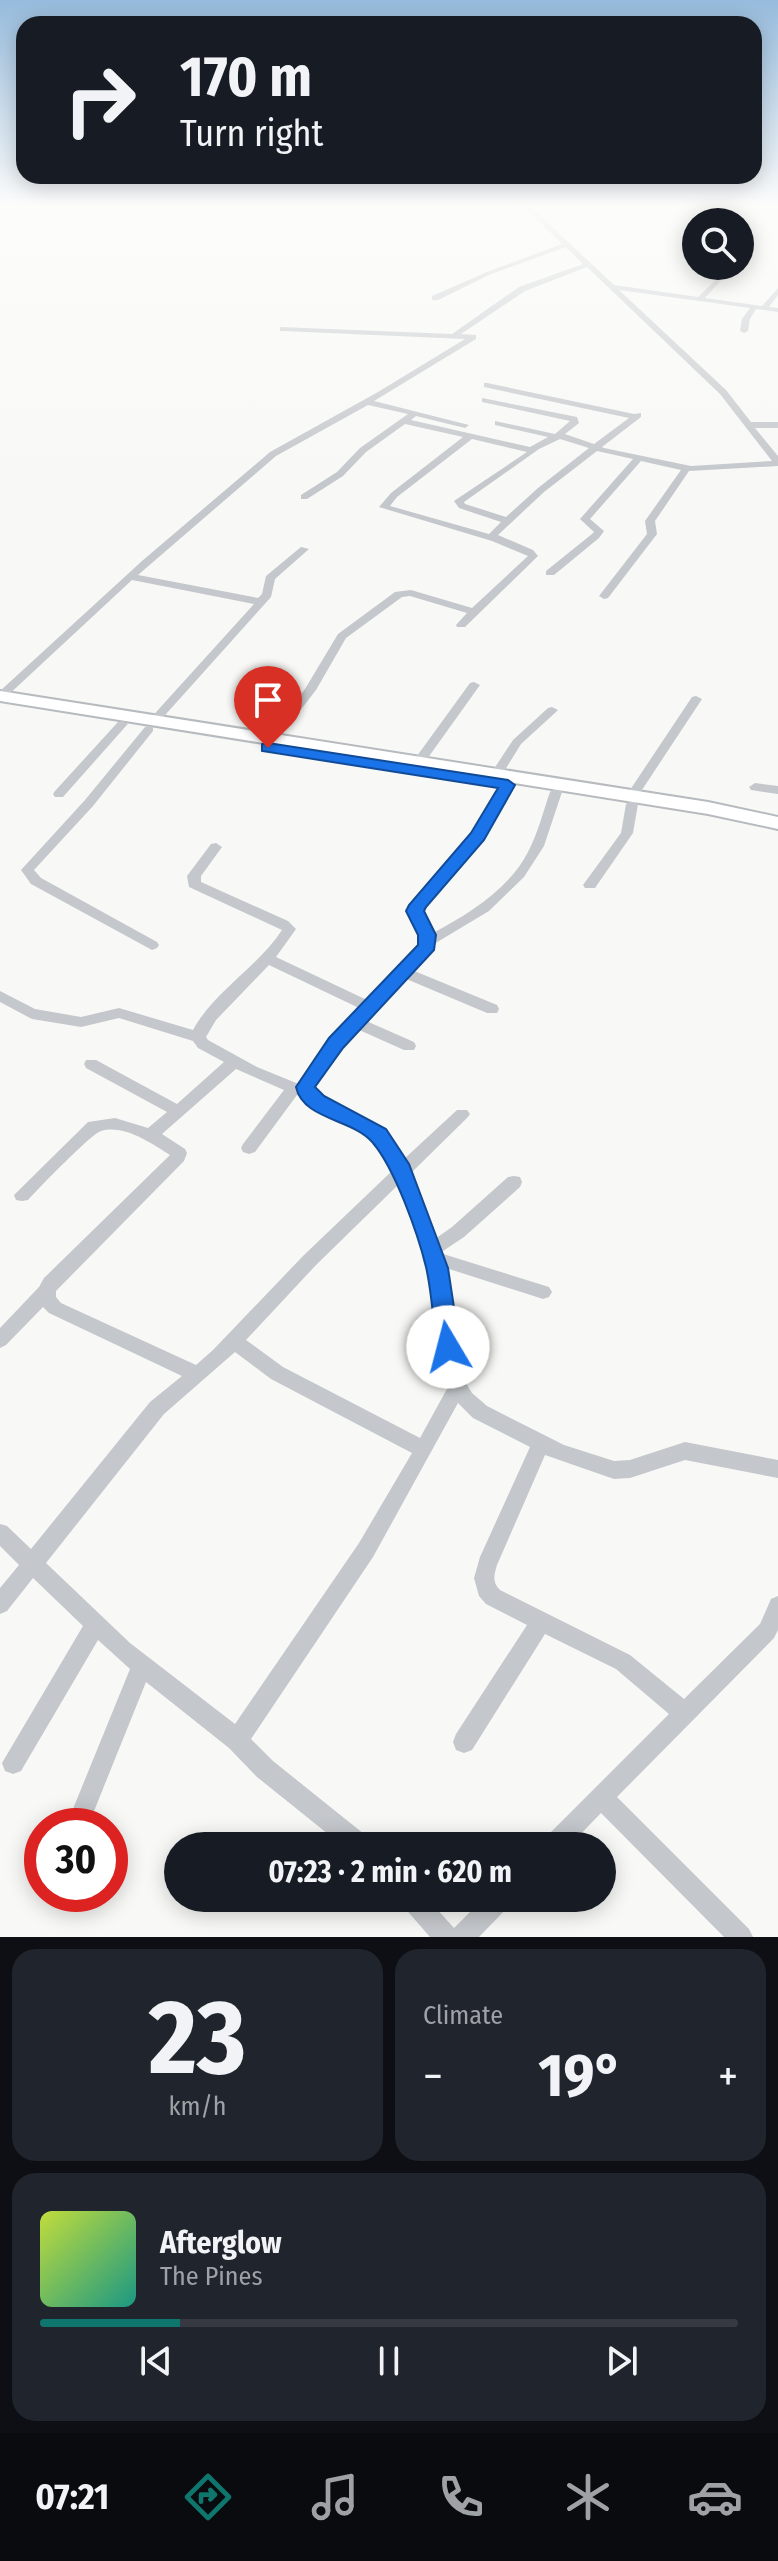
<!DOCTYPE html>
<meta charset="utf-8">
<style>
:root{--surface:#171b24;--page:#20242c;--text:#f1f3f6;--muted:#9ea1a6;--line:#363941;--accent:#0f766e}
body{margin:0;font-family:"Fira Sans Condensed",sans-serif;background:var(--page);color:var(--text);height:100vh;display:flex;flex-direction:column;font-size:30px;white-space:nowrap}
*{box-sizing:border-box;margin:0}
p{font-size:26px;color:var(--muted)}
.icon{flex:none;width:44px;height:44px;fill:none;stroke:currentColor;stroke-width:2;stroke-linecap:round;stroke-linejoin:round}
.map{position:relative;height:1937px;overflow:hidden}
.sheet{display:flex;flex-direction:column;gap:12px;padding:12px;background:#0d0f14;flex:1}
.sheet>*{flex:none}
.top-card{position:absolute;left:16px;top:16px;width:746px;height:168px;border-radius:24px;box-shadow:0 4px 20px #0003;background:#171b24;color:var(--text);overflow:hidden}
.controls{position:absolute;left:682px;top:208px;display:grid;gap:16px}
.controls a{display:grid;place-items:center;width:72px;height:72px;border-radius:50%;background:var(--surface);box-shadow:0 4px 20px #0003;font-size:40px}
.speed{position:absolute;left:24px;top:1808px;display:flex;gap:16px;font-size:40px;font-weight:700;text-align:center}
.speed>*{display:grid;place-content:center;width:104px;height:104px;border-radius:50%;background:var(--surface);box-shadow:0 4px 20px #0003;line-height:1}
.speed .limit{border:12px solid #d22;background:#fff;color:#111}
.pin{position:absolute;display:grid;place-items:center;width:68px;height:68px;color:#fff;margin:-82px -34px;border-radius:50% 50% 50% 0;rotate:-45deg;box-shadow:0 0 8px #0007}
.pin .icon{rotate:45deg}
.me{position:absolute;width:88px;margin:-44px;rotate:352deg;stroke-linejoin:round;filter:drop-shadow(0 0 6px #0008)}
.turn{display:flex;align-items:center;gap:28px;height:168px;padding:0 32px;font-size:36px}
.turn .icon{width:104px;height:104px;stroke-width:2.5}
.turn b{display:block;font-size:56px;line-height:68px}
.big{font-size:60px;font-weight:700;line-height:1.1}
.sheet .tile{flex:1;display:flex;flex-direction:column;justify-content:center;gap:12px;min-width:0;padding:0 28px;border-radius:24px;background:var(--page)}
.sheet .dial{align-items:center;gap:0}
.dial b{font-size:104px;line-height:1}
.song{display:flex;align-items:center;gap:24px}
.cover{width:96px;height:96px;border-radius:12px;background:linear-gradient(135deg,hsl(70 70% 55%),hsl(170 70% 35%))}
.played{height:8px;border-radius:4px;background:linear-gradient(90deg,var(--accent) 20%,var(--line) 20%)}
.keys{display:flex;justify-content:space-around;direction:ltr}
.heat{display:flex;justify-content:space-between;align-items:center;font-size:44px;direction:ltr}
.sheet .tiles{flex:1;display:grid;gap:12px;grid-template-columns:1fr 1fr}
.tile:last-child{grid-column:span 2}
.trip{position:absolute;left:164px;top:1832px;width:452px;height:80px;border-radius:40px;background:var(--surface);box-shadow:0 4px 20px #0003;font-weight:700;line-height:80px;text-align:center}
.dock{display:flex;height:128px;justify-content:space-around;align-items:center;background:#090b0e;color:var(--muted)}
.dock .icon{width:56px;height:56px}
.dock .on{color:var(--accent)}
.dock b{font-size:36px;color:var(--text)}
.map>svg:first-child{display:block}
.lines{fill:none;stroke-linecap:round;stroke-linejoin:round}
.primary-casing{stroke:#b7bbbf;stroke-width:4}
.street{fill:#c4c7cb;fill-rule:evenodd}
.primary{fill:#fff;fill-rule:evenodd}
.route{fill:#1a73e8;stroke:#114b97;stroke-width:2}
</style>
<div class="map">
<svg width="778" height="1937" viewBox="0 0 778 1937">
<rect width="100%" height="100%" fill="#f8f8f6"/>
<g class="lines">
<g class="primary-casing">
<path id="primary" d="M0,691L708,802L778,817V829L708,814L0,701Z"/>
</g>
<path class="street" d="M524,207H531L614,285L698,297L724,272L726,275L705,298L762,306L778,288V295L769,307L778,308V312L756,309L750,319L748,331L744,333L740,331L742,319L750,308L619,290L726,390L751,422H778V428H755L778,456V466L689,471L655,521L657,534L608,598L604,599L599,596L647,534L645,521L681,470L641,461L590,519L604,531L599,538L554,575H546V571L592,534L594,532L580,519L633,459L597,451L544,492L498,535L533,550L538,556L465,627H457L456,625L467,613L410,596L402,597L346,638L316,690L276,742H268L266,740L305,689L338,634L395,592L411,590L472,608L528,556L492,541L379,507L391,493L463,437L405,424L366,452L343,476L307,499H301V495L337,472L360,448L408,414L368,405L276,456L138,575L258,598L262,594L266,576L301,547L309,549L275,579L271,597L158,723L154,724L148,721L254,604L132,580L5,698L0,699V691L142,561L270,452L378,392L465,339L283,331H280V327L452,334L519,287L583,264L566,247L491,274L438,300H432V296L487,272L562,244ZM587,267L720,394L772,461L691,466L604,448L602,447L641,417V413L634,414L487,383H484V387L629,418L594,444L565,434L579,423L577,417L482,398V402L570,421L555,434L495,421V425L548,437L530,447L411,420L416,416L465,428L469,425L374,401L476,339V335L461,334L525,291ZM472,439L527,452L454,501L459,508L501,522L489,534L390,506L397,497ZM560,439L589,448L538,488L506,517L465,504L464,502L539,449Z
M733,207H741L735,211L732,209Z
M474,682L480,685L417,773H409L407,770L409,767L470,683Z
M696,696L702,699L638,796L636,799H628L626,796L692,697Z
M552,707L558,710L556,712L521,744L500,778H492L490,775L513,740L548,708Z
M122,721L128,724L126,726L63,797H55L53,794L55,791L118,722Z
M149,726L153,727V731L93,806L34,870L41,878L157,942L159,945L157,948L152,950L31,884L21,870L85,800L145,727Z
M508,781L514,785L482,839L422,911L433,933C469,914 509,889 528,852C538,833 543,812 550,792L556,788L560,789L562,792L544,846L524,877L489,911L434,944L412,970L497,1005L499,1009L497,1013H487L404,978L364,1020L414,1042L416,1046L414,1050H404L357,1029C341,1047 320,1067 315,1091L385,1130L403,1160L457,1110H467L470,1114L467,1118L410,1174L435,1239L452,1227L508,1177L514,1176L520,1177L522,1182L520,1187L464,1237L440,1253L549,1287L552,1292L549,1297L543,1299L446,1268L461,1375L472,1393L487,1406L564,1445L614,1461L630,1460L685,1442L778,1460V1478L685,1460L630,1478L614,1479L545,1455L497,1565C494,1575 492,1582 500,1590L630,1655L684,1699L760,1624L771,1599L778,1596V1630L774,1638L617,1797L749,1929L753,1937H724L601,1813L569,1846H542L545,1838L669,1714L616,1669L545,1634L472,1750L464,1753L456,1750L453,1742L456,1734L527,1625L486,1604L479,1596L474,1578L480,1557L530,1447L473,1418L458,1403L373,1557L251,1739L273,1761L369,1838L372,1846H343L257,1777L229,1748L146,1682L88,1826H66L130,1669L98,1640L21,1771L13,1774L5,1771L2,1763L83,1626L33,1578L7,1611L0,1614V1588L19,1565L0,1546V1524L7,1526L31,1549L150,1402L182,1376L49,1313L43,1307L6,1345L0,1348V1328L39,1287L44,1278L170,1155C151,1143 124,1124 101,1131C91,1134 39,1188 28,1200L22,1201L16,1200L14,1195L88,1122L115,1118L148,1128L167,1112L86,1068L84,1064L86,1060H96L177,1104L224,1062L198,1048L193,1041L119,1018L81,1027L32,1019L0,1002V991L35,1009L81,1017L119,1008L193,1030C214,991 258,967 282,930L189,887L187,876L211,844L216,843L222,847L201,876V882L288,921L296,929L276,957L367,1000L420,945V935L408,911L411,905L473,834L502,785ZM269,965L359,1008L315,1059L301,1085L257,1067L208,1040L206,1037L216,1020ZM236,1069L284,1090L243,1144L241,1148L243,1152L249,1154L255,1152L297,1095L373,1138L393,1170L304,1255L213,1350L196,1365L61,1303L56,1297V1291L184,1161L187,1153L185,1149L162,1134ZM398,1185L428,1268L443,1377L448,1387L420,1438L283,1367L246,1340L316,1265ZM235,1352L271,1379L412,1453L359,1543L235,1724L130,1643L46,1563L164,1414Z
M755,783L778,786V794L751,790L749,787Z
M632,800L638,804L633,833L595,888H585L583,885L621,833L626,804Z
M399,1898H427L454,1928L484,1898H513L509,1906L479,1937H430L403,1906Z"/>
<use href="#primary" class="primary"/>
</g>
<linearGradient id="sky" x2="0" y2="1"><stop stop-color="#96bbdc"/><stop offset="0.43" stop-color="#fcfcfb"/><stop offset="1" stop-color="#fcfcfb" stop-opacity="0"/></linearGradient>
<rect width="778" height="478" fill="url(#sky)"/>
<path class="route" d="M268,743L508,780L515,785L484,840L426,907L424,911L436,935L434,950L343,1048L315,1087L324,1096L386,1129L409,1164L448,1268L460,1347L457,1354L448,1357L440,1354L437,1347C433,1321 432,1293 426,1267C418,1234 395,1169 373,1143C354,1119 303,1120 296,1087L329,1038L418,945V935L406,911L409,905L471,833L498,788L262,751V744Z"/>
</svg>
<div class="controls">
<a><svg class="icon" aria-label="search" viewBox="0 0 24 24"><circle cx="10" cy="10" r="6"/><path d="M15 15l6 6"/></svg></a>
</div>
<div class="speed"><div class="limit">30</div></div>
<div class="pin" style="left:268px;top:748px;background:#d93025"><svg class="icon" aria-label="arrive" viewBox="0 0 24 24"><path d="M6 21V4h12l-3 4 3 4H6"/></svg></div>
<svg class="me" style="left:448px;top:1347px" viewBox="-20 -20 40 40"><circle r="19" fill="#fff"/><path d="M0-13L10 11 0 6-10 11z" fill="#1a73e8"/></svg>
<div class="trip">07:23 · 2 min · 620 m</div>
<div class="top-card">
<div class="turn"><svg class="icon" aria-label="right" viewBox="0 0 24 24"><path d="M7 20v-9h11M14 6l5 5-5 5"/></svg><div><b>170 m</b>Turn right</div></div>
</div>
</div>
<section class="sheet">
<div class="tiles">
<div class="tile dial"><b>23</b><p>km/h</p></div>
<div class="tile"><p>Climate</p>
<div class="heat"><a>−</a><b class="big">19°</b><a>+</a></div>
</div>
<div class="tile">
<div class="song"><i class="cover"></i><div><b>Afterglow</b><p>The Pines</p></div></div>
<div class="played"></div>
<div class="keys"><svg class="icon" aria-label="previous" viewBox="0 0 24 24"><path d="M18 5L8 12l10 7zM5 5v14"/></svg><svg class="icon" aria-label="pause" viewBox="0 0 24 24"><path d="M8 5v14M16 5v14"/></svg><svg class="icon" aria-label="next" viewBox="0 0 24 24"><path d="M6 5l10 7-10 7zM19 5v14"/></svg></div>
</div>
</div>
</section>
<nav class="dock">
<b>07:21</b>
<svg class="icon on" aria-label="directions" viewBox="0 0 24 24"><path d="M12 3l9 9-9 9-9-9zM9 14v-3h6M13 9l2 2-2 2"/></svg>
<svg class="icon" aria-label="music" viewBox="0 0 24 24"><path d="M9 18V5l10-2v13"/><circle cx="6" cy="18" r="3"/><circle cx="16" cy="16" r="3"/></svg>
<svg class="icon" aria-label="phone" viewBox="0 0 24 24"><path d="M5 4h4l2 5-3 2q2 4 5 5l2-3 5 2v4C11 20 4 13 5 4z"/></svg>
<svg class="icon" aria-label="climate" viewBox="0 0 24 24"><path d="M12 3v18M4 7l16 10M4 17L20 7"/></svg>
<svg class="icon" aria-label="car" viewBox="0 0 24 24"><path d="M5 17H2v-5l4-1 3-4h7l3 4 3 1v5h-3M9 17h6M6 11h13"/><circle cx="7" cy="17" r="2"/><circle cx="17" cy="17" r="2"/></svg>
</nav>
